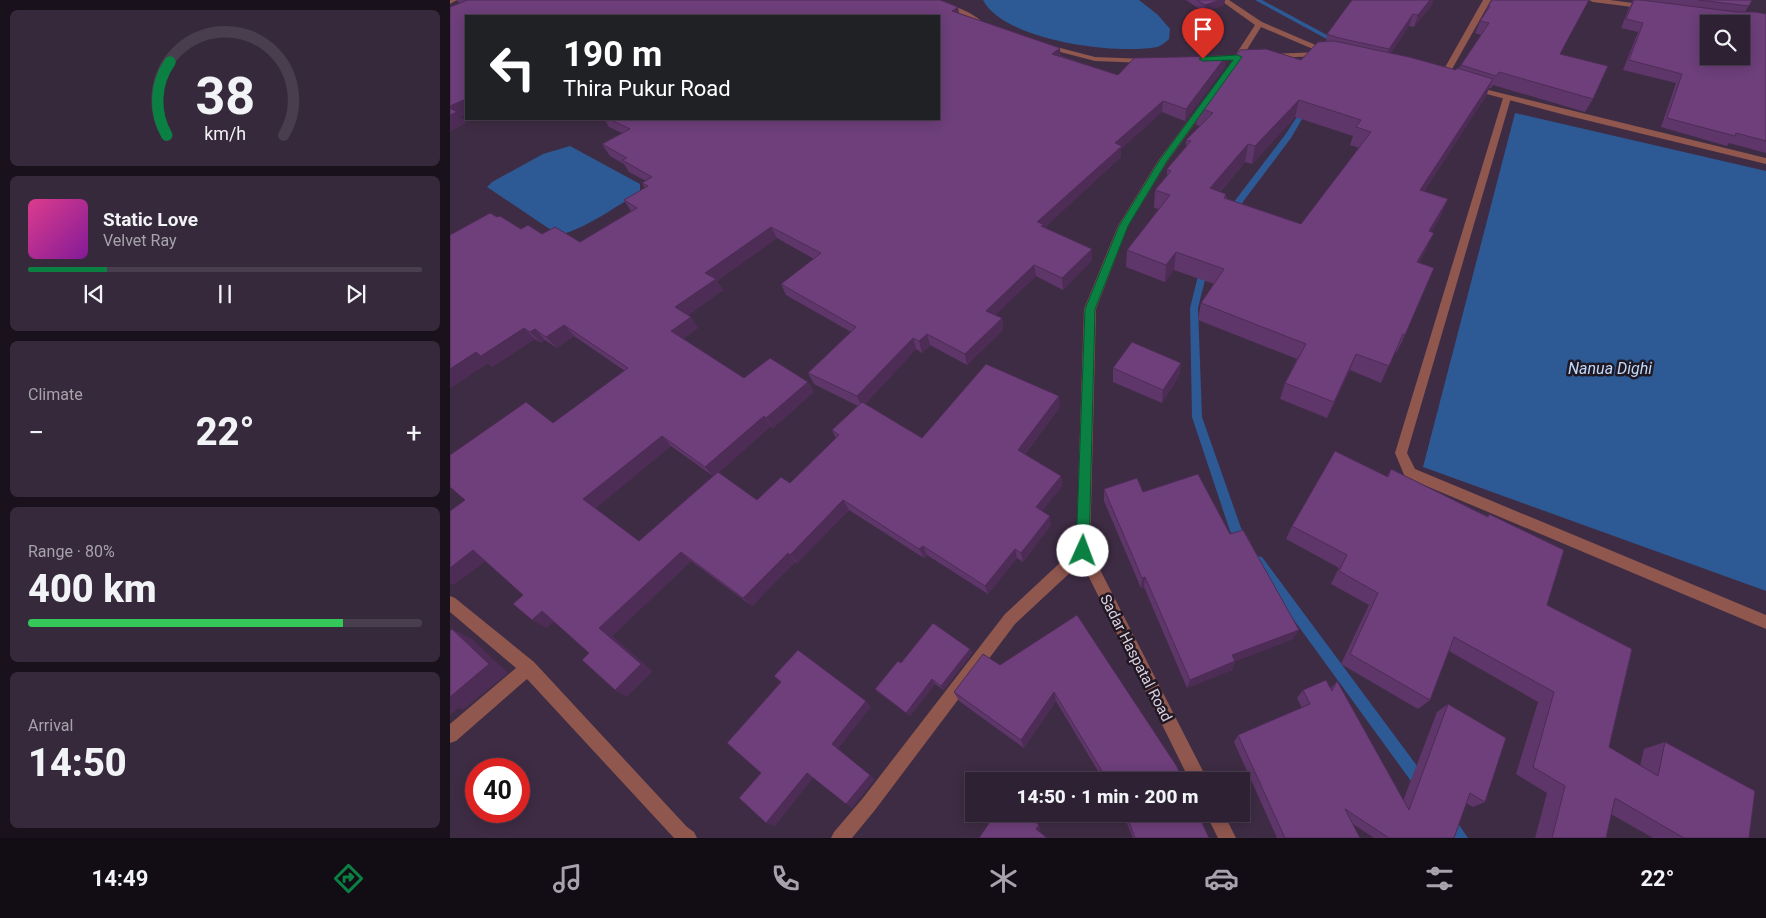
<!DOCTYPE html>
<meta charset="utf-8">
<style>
:root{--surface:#2e2133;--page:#36293b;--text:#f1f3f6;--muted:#a7a3ac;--line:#493e4e;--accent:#0b8043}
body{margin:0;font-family:Roboto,sans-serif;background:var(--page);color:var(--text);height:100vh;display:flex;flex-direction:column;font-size:19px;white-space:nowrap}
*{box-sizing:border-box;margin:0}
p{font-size:16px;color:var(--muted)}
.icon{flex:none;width:28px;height:28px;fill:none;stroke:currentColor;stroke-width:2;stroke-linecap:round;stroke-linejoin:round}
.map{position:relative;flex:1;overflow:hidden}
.sheet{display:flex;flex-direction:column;gap:10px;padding:10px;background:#19121c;width:450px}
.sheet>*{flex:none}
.hud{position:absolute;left:15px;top:15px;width:475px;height:105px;border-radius:0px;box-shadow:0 2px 12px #0003,0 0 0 1px var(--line);background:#202124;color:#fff;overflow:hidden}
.tools{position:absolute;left:1250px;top:15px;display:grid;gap:10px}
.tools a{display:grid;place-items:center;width:50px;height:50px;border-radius:0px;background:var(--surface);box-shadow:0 2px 12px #0003,0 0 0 1px var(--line);font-size:25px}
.speed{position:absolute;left:15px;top:758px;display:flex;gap:10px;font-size:25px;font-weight:700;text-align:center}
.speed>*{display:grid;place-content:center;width:65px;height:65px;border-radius:50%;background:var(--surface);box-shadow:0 2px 12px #0003,0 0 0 1px var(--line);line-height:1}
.speed .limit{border:8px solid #d22;background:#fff;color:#111}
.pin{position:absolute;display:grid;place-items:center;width:42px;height:42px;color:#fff;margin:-51px -21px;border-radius:50% 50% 50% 0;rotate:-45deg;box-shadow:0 0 5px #0007}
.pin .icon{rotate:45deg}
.me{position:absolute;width:55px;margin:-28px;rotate:2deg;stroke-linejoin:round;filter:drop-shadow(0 0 4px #0008)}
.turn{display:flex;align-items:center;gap:18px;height:105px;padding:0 15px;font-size:22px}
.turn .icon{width:65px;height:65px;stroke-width:2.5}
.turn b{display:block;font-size:35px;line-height:42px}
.big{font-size:38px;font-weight:800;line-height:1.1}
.sheet .tile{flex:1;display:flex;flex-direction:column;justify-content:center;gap:8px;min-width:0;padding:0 18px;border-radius:8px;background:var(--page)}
.sheet .dial{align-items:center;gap:0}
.dial svg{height:130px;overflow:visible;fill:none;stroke:var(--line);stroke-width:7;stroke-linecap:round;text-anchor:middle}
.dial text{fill:var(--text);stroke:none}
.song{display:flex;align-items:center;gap:15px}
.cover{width:60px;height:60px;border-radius:8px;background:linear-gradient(135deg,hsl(330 70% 55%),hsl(290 70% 35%))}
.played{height:5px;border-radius:2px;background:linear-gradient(90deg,var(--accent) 20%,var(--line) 20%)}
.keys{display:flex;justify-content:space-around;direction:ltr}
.heat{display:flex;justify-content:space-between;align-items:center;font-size:28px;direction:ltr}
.charge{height:8px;border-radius:4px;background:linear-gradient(90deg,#34c759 80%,var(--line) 0)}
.trip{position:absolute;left:515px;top:772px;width:285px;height:50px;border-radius:0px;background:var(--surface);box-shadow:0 2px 12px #0003,0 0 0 1px var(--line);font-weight:800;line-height:50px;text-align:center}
.menu{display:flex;height:80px;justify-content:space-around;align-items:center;background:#120d14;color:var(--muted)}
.menu .icon{width:35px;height:35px}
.menu .active{color:var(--accent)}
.menu b{font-size:22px;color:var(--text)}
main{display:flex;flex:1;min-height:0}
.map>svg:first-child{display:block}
.water{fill:#2d5994}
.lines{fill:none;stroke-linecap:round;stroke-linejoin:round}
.stream{fill:#2d5994;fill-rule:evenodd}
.minor{fill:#8f574e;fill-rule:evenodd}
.tertiary{fill:#8f574e;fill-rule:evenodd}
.wall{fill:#5f366a;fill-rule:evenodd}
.shaded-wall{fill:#4d2c56}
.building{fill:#6e3f7b;stroke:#4d2c56;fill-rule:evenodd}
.route{fill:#0b8043;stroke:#07532c}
.labels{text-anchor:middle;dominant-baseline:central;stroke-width:5;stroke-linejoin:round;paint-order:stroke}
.street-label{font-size:15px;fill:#ddd1e0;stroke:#201823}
.water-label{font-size:16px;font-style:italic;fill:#c0dafc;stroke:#201823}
</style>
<main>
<section class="sheet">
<div class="tile dial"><svg viewBox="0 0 100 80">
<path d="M14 69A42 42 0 1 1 86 69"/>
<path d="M14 69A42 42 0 0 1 16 24" stroke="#0b8043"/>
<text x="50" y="56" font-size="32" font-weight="700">38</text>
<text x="50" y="72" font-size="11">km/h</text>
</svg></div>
<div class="tile">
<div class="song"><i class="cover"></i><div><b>Static Love</b><p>Velvet Ray</p></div></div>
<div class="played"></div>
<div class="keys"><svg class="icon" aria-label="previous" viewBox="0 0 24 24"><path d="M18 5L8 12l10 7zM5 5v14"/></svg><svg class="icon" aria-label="pause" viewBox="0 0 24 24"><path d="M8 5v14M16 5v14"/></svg><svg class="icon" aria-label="next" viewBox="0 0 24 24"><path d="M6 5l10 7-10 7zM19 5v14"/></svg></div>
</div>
<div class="tile"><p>Climate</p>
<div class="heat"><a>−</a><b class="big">22°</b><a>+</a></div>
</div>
<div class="tile"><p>Range · 80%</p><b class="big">400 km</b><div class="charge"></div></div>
<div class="tile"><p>Arrival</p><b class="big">14:50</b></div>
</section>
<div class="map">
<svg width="1316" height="838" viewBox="0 0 1316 838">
<rect width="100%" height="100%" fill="#3e2c44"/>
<path class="water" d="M533,0H689L708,15L720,29L719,39C716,42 711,46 707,47C665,55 553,40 533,0Z
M1065,113L1316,171V591L973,467Z
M120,146L190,184V192C173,202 125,236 107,234L37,187L42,182L93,154Z"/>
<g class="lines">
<path class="stream" d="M805,0H812L888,41L891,45L886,46L884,43Z
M854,106L859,107L841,138L783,215H777V211L835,135Z
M754,265L758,268L748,308L752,417L791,528L801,543L799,547L795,548L791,547L780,531L742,417L740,308L750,268Z
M808,556L812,557L976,778L978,783L976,788L971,790L966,788L804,565L802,561L804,557Z
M998,814L1003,816L1018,838H1002L991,821L993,816Z"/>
<path class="minor" d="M0,0H7L0,4Z
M468,0C491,0 517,8 534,23L527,25L497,9Z
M1033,0H1041L997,78L990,80L989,78Z
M1139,0H1160L1198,5L1202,7L1198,9L1143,2Z
M591,43L645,57L696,59L700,61L696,63L645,61L591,47Z
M789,55H792V59L759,60L755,58L759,56Z
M1057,95L1061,98L957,453L965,469L1316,615V629L955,477L945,453L1053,98Z
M633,545L638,546L640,551L638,556L565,624L425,810L402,838H381L384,832L413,798L555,614L628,546Z
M0,596L5,598L84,662L237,827L244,832L247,838H224L77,679L6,741L0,743V724L66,668L0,612Z"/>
<path class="tertiary" d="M770,0H779L812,22L882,52L873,56L817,58V54H820L870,52L811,27L788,64H782L781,62L805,25Z
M1018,85L1316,158V164L1115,115L1018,89Z
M754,99L761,101L717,162L678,226L646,309L640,550L758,781H740L626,551L634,309L668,226L708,161Z
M756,814H774L786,838H768Z"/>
</g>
<path class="wall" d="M6,0H490L509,13L611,56L668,75L775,67L735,121L712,112L671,149V157L595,227L642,260L613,290L586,276L545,315L552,318L553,330L517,365L480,345L472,353L466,349L415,404L472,438L610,407L575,454L611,476L612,486L592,511L601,525L573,562L567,558L538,594L477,555L474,558L399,510L347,563L345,562L302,606L241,561L162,636L202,671L177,696L165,690L139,653L104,621L96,628L73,595L35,561L3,585L15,500L103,423L175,371L124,336L107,348L95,340L91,343L85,339L42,367L38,363L0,388L47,217L71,229L130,242L181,211L174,200L195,188L192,183L196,181L179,172L174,164L160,156L152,144L172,133L159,127L154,119H489V16H16L11,117L16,123L0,131L10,3L8,2ZM327,238L364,259L331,284L336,295L401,332L358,373L364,384L408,406L382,430L386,438L340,483L307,500L268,473L321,426L323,428L364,392L358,382L294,378L233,339L248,328L238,315L273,290L267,281ZM221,446L263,476L189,541L145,508Z
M736,0H775L774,5L754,12Z
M1042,0L1111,54L1143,99L1135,112L1043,85L1041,88H1039L1036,96L974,191L998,199L990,217L981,232L976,250L969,263L955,335L947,352L945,351L931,383L900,370L877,418L830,399L835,383L847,359L748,320L751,303L764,284L724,270L715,282L676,267L677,250L709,209L704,208L705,190L717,176V169L736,147V140L750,126L746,125L748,107L851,60L876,41L877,34L982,5L964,27L959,26L941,53L1006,70L1009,68L1031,35L1025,33L1030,21L1035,13L1038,6ZM845,117L903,136L900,145L909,148L851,224L776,198V194L770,192L795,162L802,164Z
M1182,0H1302L1295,12L1316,14V153L1279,143L1277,146L1211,127L1226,83L1173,70L1188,32L1171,28L1179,8L1183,0Z
M731,363L729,376L712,403L663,382V368Z
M941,469L1037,516L1039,514L1097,605L1159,747L1190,766L1194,749L1215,742L1299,838H1203L1161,814L1156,838H1085L1097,793L1066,774L1088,702L999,651L980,700L968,709L891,664L919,605L881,584L889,568L836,539L842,526L937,476Z
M654,489L693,492L780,534L843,639L785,661L782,670L737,688L694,587L691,588L654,501Z
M627,615L734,781H654L606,701L574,748L509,701L504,692L550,665Z
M520,649L522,653L494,690L485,684L460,716L429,693L425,689Z
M887,681L953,801L987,712L998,704L1035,802L1023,807L1016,803L1004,838H924L903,824L910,838H827L784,742L788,735L852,708L847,698L853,690L881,688Z
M673,814H748L759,838H683Z"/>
<path class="shaded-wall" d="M770,0H775L774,5L754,12L755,5Z
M980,0H984L982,5L964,27L968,15Z
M508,7L510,18L502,11Z
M963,14L959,26L936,61L939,49Z
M610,48L611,59L602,54Z
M776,56L775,67L735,121L736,109Z
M1043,79L1036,96L963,207L970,190Z
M16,99V114L11,117L16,123L0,131V106Z
M849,100L845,117L802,164L805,146Z
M713,101L712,112L671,149V157L593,229L587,222L665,143Z
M798,144L795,162L757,206L760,188Z
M998,199L990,217L971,248L979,231Z
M321,227L327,238L267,281L273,290L233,318L225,307L255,273Z
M984,233L976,250L959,280L967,262Z
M642,249V260L613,290L612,278Z
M726,252L724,270L715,282L716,265Z
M584,265L586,276L538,322L536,311Z
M241,317L248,328L229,342L221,331Z
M552,318L553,330L517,365L515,354Z
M114,325L124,336L107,348L96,337Z
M74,328L85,339L42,367L31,356Z
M85,329L95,340L91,343L80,332Z
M477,334L480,345L472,353L469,341Z
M463,338L466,349L412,407L407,396Z
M26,352L38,363L0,388V369Z
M906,354L900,370L877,418L884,402Z
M731,363L729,376L712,403L713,390Z
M358,382L364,392L323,428L316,418Z
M609,396L610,407L570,460L568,450Z
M314,416L321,426L264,477L255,467Z
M212,436L221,446L145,509L133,499Z
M611,476L612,486L588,517L586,507Z
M393,500L399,510L347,563L340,555Z
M600,516L601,525L573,562L571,553Z
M473,546L477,555L474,558L469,549Z
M565,549L567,558L538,594L535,586Z
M23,550L37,559L3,585L0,583V568Z
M231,552L241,561L162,636L202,671L177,696L165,690L149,628Z
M338,553L345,562L302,606L293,598Z
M695,577L694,587L691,588L692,578Z
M92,611L106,619L96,628L82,620Z
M2,629L21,638L58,673L13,710L8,708L0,716Z
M849,630L843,639L779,664L782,655Z
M520,649L522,653L494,690L491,686Z
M785,661L782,670L737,688L740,680Z
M482,679L485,684L460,716L456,713Z
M604,692L606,701L574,748L571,740Z
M416,701L421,707L388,749L425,779L402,808L396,804L382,744Z
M357,773L364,777L325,826L316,823Z
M589,825L591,829L588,833L586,829Z"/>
<path class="building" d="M18,0H490L508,7L502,11L610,48L602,54L668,75L684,58L776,56L736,109L713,101L665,143L672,146L587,222L593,224L591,226L642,249L612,278L584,265L536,311L552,318L515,354L477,334L469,341L463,338L407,396L358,373L406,327L331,284L371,253L321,227L255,273L266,279L225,307L241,317L221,331L294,378L320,358L358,382L316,418L314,416L255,467L212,436L133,499L189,541L268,472L307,500L331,477L340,483L389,435L382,430L412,402L472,438L536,364L609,396L568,450L611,476L586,507L600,516L571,553L565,549L535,586L473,546L469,549L393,500L340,555L338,553L293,598L231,552L149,628L191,664L165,690L132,660L139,653L92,611L82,620L63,604L73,595L23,550L0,568V511L15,500L0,487V455L76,402L103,423L178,368L114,325L96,337L85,329L80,332L74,328L31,356L26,352L0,369V235L40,213L47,217L50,216L71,229L78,225L92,234L105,227L130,242L187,208L174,200L198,186L192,183L202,177L172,160L177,158L152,144L180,129L159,119H489V16H16V99L0,106V7Z
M747,0H770L755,5Z
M902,0H980L968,15L963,14L939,49L889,38L877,34Z
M1042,0H1139L1110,54L1158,66L1143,99L1049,72L1046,76L1011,65L1039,23L1030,21L1040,6H1038Z
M1184,0H1191L1287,12H1305L1316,14V141L1286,133L1285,136L1217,118L1232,74L1179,60L1193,23L1176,19ZM1259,24H1291V56H1259Z
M1248,0H1302L1299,6Z
M884,41L959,57L1006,70L1007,68L1043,79L970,190L998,199L979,231L984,233L967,262L984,268L955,335L953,334L939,366L906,354L884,402L835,383L856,344L751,303L774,269L726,252L716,265L677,250L720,195L705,190L721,171L717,169L741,141L736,140L763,113L748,107L790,50L816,49L851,60L868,42ZM849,100L911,120L906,127L921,132L851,224L774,198L776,194L760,188L798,144L805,146Z
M0,108L7,112L0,115Z
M682,342L731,363L713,390L663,368Z
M885,451L938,477L941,469L1038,517L1039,514L1114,550L1097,605L1182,649L1159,747L1208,776L1215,742L1305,791L1299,838H1234L1165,798L1156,838H1102L1115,786L1083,767L1104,692L1004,637L980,700L900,654L928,593L889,571L897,555L842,526Z
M748,474L780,534L793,530L849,630L782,655L785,661L740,680L695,577L692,578L654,489L687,478L693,492Z
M627,615L726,765L734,781H658L604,692L571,740L504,692L533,654L550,665Z
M483,623L520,649L491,686L482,679L456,713L425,689L448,661L451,663Z
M2,629L39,664L0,697V631Z
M348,650L416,701L382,744L420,775L396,804L357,773L316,823L289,798L311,773L277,743L331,682L324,676Z
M876,680L882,691L887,681L959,810L998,704L1056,738L1035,802L1020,793L1004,838H939L895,809L910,838H835L788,735L860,704L853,690Z
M545,814H574L589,825L586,829L597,838H529Z
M676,814H748L759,838H685Z"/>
<path class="route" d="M788,55L792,57L717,161L678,226L645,309L639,551L637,555L633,557L628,555L626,551L635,309L669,226L709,161L783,60L753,61L749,59L753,57Z"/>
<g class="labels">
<g class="street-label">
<text transform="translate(686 658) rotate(63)">Sadar Haspatal Road</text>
</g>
<g class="water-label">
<text x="1160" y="368">Nanua Dighi</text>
</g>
</g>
</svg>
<div class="tools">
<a><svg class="icon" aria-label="search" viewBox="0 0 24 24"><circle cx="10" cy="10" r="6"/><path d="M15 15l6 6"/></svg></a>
</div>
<div class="speed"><div class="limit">40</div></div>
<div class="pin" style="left:753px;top:59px;background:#d93025"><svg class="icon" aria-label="arrive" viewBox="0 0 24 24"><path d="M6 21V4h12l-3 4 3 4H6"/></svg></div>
<svg class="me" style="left:633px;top:551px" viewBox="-20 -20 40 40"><circle r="19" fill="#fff"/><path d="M0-13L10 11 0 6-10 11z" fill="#0b8043"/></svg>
<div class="trip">14:50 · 1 min · 200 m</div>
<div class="hud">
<div class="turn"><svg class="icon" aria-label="left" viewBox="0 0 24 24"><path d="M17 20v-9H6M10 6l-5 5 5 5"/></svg><div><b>190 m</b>Thira Pukur Road</div></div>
</div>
</div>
</main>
<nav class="menu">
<b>14:49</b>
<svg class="icon active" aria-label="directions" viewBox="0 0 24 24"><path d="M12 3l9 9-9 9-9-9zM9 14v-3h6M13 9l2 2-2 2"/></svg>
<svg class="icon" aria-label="music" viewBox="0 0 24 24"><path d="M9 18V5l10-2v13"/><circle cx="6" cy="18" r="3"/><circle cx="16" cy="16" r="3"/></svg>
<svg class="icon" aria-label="phone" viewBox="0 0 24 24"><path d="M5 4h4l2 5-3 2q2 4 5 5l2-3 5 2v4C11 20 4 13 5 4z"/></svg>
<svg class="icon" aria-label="climate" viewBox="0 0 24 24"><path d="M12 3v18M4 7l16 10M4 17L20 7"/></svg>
<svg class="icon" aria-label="car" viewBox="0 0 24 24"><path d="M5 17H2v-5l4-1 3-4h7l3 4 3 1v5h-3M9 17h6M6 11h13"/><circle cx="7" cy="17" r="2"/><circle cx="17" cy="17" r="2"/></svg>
<svg class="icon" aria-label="filters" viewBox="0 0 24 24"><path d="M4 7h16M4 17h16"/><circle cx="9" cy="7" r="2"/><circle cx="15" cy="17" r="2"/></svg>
<b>22°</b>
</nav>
